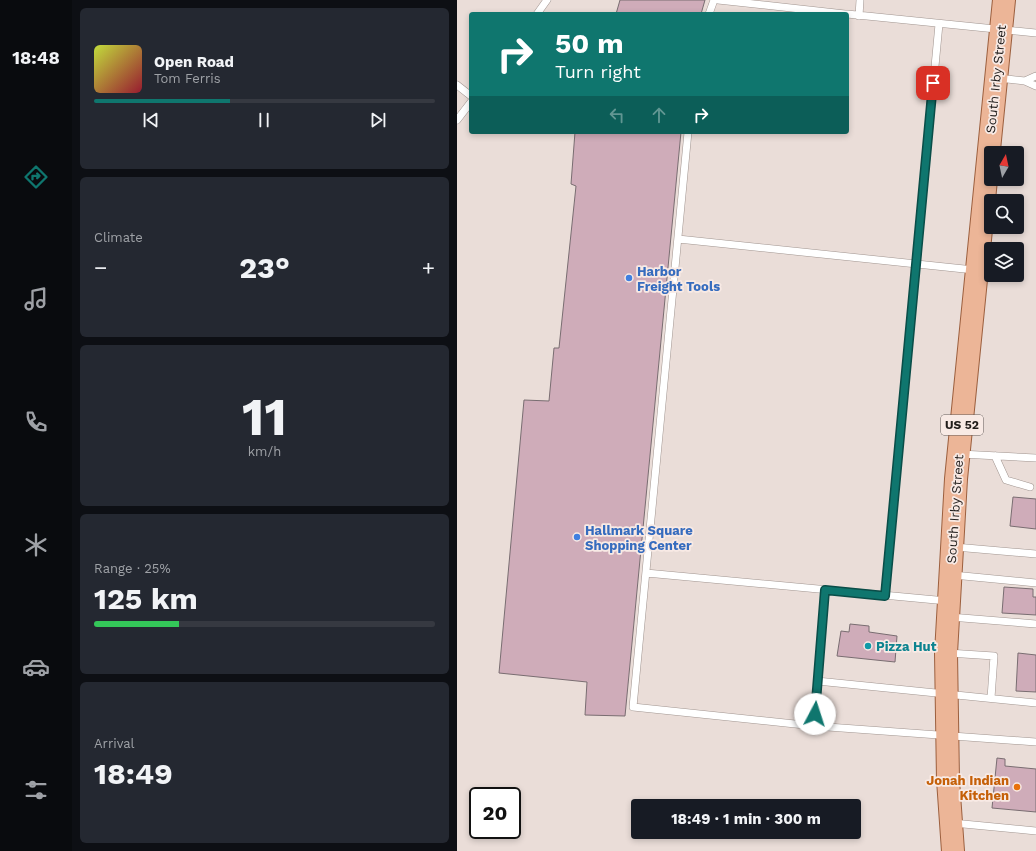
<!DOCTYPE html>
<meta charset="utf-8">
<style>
:root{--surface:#171b24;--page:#242831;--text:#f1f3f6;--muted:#9ea1a6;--line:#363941;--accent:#0f766e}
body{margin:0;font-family:"Work Sans",sans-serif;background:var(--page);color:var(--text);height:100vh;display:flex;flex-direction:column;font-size:15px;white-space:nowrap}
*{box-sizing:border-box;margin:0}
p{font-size:13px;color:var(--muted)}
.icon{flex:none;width:22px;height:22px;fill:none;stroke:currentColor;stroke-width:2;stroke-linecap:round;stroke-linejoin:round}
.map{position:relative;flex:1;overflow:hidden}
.panel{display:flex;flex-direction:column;gap:8px;padding:8px;background:#0d0f14;width:385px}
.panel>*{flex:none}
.top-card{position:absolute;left:12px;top:12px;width:380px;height:122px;border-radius:4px;box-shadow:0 2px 6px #0003;background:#0f766e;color:#fff;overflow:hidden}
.needle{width:26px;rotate:9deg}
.controls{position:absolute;left:527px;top:146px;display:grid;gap:8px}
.controls a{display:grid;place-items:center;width:40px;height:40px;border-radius:4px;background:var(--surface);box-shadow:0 2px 6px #0003;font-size:20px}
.speed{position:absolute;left:12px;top:787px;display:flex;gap:8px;font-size:20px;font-weight:700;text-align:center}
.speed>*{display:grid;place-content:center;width:52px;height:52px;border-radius:50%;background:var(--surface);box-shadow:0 2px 6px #0003;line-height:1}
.speed .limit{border:2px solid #111;border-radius:6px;background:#fff;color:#111}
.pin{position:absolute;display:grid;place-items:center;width:34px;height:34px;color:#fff;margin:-17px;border-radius:8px;box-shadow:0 2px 6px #0006}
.me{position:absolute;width:44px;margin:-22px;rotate:5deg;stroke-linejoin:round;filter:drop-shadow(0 0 3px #0008)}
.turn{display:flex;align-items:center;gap:14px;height:84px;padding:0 20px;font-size:18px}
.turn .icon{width:52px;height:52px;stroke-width:2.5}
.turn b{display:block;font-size:28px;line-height:34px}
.lanes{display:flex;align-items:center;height:38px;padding:0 20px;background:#0003;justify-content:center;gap:20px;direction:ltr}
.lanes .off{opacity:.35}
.big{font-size:30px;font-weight:700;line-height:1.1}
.panel .card{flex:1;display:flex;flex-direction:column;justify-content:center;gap:6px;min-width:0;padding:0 14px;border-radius:6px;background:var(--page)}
.panel .dial{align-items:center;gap:0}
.dial b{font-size:52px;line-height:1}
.song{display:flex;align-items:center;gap:12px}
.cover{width:48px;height:48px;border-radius:6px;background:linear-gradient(135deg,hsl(70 70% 55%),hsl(350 70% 35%))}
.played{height:4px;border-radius:2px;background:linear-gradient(90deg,var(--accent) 40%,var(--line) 40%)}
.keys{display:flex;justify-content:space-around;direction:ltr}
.heat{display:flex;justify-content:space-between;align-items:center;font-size:22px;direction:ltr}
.charge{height:6px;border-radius:3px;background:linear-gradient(90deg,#34c759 25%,var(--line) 0)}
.trip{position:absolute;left:174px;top:799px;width:230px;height:40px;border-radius:4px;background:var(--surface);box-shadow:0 2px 6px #0003;font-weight:700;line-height:40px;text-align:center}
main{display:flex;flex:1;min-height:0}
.menu{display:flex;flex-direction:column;width:72px;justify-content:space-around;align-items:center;background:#090b0e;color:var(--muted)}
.menu .icon{width:28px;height:28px}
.menu .current{color:var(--accent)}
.menu b{font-size:18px;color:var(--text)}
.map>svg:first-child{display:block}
.building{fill:#cfacb9;stroke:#796d71}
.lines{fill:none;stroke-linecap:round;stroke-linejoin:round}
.lane-casing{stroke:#a19590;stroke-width:8}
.primary-casing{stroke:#9c5f3e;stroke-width:24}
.lane{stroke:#fff;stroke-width:7}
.primary{stroke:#ecb597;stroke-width:22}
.route-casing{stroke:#0a4d48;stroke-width:10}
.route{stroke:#0f766e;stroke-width:7}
.shop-dot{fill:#3f7fe0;stroke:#f8eae5;stroke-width:1.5}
.culture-dot{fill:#0f9aa8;stroke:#f8eae5;stroke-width:1.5}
.food-dot{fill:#e8710a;stroke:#f8eae5;stroke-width:1.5}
.labels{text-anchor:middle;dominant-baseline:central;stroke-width:3.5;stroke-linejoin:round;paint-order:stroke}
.shield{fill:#f8eae5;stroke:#625a58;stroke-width:1}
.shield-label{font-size:12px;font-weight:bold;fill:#211d1b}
.street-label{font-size:13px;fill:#211d1b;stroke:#f8eae5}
.shop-label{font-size:13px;font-weight:bold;fill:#366cbe;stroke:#f8eae5;text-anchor:start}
.culture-label{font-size:13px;font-weight:bold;fill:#0d838f;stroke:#f8eae5;text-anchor:start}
.food-label{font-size:13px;font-weight:bold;fill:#c56008;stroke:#f8eae5;text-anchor:end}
</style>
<main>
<nav class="menu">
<b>18:48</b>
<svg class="icon current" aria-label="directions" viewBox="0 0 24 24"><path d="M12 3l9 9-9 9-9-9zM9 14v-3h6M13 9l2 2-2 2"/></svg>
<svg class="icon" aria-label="music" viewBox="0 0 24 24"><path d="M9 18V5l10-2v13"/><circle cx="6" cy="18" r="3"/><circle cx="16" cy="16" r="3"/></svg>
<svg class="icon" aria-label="phone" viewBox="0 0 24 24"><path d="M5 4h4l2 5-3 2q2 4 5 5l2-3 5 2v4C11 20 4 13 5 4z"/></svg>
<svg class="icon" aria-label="climate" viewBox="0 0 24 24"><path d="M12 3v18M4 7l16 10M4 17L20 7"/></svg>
<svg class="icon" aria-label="car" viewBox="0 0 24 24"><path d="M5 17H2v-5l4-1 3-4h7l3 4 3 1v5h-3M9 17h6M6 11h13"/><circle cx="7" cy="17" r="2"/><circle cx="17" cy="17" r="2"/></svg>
<svg class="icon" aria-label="filters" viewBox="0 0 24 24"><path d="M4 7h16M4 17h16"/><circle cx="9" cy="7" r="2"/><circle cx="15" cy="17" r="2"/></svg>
</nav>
<section class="panel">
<div class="card">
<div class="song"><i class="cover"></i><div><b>Open Road</b><p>Tom Ferris</p></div></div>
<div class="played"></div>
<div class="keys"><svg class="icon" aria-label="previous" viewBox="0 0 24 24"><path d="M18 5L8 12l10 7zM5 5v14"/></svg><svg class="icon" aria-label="pause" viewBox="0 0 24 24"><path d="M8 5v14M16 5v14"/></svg><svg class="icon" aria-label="next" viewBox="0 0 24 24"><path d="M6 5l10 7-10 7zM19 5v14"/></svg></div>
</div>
<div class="card"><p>Climate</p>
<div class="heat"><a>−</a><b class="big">23°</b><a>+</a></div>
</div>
<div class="card dial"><b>11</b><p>km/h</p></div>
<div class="card"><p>Range · 25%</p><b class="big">125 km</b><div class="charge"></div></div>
<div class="card"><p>Arrival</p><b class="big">18:49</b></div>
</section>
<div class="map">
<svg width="579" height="851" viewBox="0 0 579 851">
<rect width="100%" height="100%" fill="#eaddd8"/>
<path class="building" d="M163,0H248L244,14H159Z
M118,132H224L168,716L128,715L130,682L42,673L67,400L92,401L97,348H102L119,186L114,184Z
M556,497L579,499V529L553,526Z
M547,587L576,589V597H579V615L545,613Z
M393,624L412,626V632L440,636L438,662L380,656L384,631L392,632Z
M561,653L579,655V692L559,691Z
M540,758L548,759V766L579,769V812L535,808Z"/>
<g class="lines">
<g class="lane-casing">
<path id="lane" d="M261,0L388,14
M80,14L90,0
M252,14L257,0
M390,14L579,33
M402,16L403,0
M541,78L568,81L579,86
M568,81L579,76
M0,85L14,96
M0,120L14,102
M231,132L176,707L357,726L579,742
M221,239L517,270
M503,454L579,458
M538,456L549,480L573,487
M498,547L579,554
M189,573L490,601
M496,575L579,583
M428,596L482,24
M493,617L579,624
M491,653L537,656L534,698
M360,681L579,703
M357,726L368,590
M496,823L579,831"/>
</g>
<g class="primary-casing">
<path id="primary" d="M496,851L491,780L489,653L499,479L547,0"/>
</g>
<use href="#lane" class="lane"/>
<use href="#primary" class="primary"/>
</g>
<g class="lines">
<g class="route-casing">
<path id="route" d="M358,714L368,590L428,596L476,83"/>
</g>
<use href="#route" class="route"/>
</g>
<g class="shop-dot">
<circle cx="172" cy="278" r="4"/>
<circle cx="120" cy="537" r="4"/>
</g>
<circle class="culture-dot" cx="411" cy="646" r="4"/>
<circle class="food-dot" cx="560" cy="787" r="4"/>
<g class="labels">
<rect class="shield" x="484" y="415" width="42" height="20" rx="3"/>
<g class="shield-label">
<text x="505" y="425">US 52</text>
</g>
<g class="street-label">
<text transform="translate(539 79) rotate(-84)">South Irby Street</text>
<text transform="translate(498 509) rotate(-86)">South Irby Street</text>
</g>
<g class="shop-label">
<text x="180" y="271">Harbor<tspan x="180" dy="15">Freight Tools</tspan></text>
<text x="128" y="530">Hallmark Square<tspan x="128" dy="15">Shopping Center</tspan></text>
</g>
<g class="culture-label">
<text x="419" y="646">Pizza Hut</text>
</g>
<g class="food-label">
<text x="552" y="780">Jonah Indian<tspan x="552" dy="15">Kitchen</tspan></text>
</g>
</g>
</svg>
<div class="controls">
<a><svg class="needle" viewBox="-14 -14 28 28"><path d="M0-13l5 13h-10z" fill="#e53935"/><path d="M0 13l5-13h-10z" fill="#9ea1a6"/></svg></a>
<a><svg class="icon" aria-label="search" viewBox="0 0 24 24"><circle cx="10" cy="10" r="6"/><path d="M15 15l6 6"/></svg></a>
<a><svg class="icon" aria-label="layers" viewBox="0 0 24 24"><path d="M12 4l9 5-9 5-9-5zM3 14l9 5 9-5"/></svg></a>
</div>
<div class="speed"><div class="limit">20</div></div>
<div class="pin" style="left:476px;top:83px;background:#d93025"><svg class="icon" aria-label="arrive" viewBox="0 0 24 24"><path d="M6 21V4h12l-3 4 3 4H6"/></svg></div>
<svg class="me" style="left:358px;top:714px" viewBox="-20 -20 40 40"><circle r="19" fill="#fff"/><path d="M0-13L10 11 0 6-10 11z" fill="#0f766e"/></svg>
<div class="trip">18:49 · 1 min · 300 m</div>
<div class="top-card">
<div class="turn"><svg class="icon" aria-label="right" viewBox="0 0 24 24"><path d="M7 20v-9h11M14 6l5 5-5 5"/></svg><div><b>50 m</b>Turn right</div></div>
<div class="lanes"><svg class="icon off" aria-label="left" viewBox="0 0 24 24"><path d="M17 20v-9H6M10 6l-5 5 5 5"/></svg><svg class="icon off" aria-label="ahead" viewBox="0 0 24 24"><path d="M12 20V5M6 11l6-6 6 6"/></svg><svg class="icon" aria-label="right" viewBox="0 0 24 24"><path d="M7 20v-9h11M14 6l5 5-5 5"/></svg></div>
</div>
</div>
</main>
